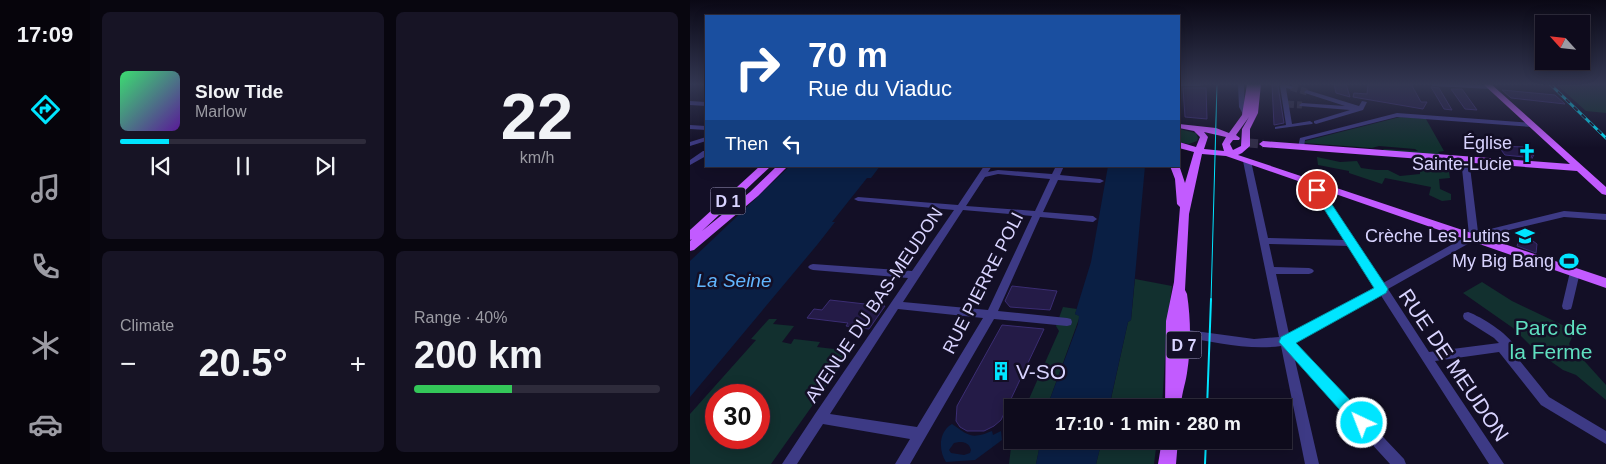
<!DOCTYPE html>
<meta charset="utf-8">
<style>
:root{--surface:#0e0b1c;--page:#171425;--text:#f1f3f6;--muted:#9b9ba3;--line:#2e2b3b;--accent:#00e5ff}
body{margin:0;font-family:Arial,sans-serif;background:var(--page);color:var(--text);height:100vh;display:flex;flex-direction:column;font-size:19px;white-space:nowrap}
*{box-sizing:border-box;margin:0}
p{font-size:16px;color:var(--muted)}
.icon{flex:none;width:28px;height:28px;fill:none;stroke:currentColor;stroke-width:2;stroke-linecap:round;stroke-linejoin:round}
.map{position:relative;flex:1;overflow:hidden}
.drawer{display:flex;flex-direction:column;gap:12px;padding:12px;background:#08060f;width:600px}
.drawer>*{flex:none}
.top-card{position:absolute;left:15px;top:15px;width:475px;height:152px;border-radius:0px;box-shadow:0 2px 12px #0003,0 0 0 1px var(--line);background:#1a4fa0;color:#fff;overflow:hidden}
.needle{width:32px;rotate:297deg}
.fabs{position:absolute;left:845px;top:15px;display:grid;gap:10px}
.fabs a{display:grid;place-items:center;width:55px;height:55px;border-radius:0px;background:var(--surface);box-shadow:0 2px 12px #0003,0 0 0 1px var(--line);font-size:25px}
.speed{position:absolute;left:15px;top:384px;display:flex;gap:10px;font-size:25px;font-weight:700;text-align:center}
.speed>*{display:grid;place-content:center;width:65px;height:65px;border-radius:50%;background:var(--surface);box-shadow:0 2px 12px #0003,0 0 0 1px var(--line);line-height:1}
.speed .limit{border:8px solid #d22;background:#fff;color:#111}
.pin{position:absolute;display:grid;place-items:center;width:42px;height:42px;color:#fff;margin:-21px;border:2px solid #fff;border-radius:50%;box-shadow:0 1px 5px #0007}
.me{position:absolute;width:55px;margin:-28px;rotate:317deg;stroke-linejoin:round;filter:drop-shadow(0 0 4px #0008)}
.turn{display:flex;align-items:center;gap:18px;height:105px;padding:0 20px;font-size:22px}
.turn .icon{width:65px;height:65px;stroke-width:2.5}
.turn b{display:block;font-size:35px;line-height:42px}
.then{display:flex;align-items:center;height:48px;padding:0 20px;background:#0003;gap:10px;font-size:19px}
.big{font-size:38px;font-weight:600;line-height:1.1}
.drawer .tile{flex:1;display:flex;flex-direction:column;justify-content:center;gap:8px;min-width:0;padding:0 18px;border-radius:8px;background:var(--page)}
.drawer .dial{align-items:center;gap:0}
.dial b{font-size:65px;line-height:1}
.song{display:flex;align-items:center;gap:15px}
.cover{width:60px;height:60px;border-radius:8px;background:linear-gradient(135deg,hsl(140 70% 55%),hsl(270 70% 35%))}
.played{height:5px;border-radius:2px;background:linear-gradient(90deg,var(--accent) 20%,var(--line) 20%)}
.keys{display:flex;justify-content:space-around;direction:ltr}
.heat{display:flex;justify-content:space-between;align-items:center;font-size:28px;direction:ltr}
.charge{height:8px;border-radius:4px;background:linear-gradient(90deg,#34c759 40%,var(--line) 0)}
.drawer .tiles{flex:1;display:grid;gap:12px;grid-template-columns:repeat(2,1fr)}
.trip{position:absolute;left:314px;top:399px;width:288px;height:50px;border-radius:0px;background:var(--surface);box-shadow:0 2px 12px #0003,0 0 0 1px var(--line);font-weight:600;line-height:50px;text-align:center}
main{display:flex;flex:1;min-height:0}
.menu{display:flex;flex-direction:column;width:90px;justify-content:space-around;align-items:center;background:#06040b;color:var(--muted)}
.menu .icon{width:35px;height:35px}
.menu .current{color:var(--accent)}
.menu b{font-size:22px;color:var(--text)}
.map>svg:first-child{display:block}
.green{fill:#12302f;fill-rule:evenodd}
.water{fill:#0a1f44;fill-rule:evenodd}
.building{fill:#241b47;stroke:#3b2d73}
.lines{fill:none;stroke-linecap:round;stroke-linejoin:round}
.minor-tunnel{stroke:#312d47;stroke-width:7;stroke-dasharray:7 3;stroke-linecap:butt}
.major-tunnel{stroke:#312d47;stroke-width:9;stroke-dasharray:9 4.5;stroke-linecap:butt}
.minor{fill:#3d3a85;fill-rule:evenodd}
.major{fill:#c25bff;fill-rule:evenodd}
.tram-far1{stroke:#00e5ff;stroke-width:1}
.tram{stroke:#00e5ff;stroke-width:2}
.rail-casing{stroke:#00e5ff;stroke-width:3}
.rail{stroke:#130f26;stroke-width:2;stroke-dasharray:5.5;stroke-linecap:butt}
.route{fill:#00e5ff;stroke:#0095a6}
.labels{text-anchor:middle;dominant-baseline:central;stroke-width:5;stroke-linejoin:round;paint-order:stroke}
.shield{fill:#130f26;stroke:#9e99be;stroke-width:1}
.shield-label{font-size:16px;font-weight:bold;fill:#d9d4ff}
.poi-label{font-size:18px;fill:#d9d4ff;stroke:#130f26;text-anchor:end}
.street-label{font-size:18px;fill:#d9d4ff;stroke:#130f26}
.water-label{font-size:19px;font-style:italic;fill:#62b6ff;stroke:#130f26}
.near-park-label{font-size:21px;fill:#5fe0c0;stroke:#130f26}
.near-street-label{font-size:21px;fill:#d9d4ff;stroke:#130f26}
.near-poi-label{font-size:21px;fill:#d9d4ff;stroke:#130f26;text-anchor:start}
</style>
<main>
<nav class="menu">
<b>17:09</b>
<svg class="icon current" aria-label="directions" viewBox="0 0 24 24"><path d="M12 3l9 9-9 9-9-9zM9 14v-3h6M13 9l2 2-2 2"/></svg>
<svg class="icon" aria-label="music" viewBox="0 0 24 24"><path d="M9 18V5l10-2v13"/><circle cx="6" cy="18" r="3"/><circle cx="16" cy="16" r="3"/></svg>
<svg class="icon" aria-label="phone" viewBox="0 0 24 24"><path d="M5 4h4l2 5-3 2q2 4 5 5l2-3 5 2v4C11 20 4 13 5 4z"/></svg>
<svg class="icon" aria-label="climate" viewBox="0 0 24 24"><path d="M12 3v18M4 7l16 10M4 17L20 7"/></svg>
<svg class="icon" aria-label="car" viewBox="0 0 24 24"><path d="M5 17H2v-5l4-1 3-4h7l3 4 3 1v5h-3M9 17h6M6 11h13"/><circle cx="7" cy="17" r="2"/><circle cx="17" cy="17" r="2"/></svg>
</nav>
<section class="drawer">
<div class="tiles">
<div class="tile">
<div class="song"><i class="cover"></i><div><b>Slow Tide</b><p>Marlow</p></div></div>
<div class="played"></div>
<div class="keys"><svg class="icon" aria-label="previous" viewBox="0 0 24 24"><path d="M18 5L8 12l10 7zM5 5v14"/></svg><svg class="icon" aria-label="pause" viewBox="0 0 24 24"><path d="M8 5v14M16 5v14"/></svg><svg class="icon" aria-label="next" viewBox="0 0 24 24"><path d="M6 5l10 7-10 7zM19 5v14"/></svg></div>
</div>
<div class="tile dial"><b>22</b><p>km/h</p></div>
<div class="tile"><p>Climate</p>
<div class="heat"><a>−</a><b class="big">20.5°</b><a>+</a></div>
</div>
<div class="tile"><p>Range · 40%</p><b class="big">200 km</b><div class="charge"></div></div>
</div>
</section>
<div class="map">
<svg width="916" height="464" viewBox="0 0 916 464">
<rect width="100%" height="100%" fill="#130f26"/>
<path class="green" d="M866,84H916V113L896,111Z
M710,117L736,119L754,151L748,152L752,156L691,151L694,149L728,151L725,149L689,146L682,148L615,143V141Z
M489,129L506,133L508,138L507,141L499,144L489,142Z
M627,157L650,162L667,161L671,168L686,170H698L710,176L730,174V167L746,166L759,172L760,178L749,179L750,189L761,194V200L752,201L739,195L741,187L695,178L692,184L659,173V171L628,165Z
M445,279L482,286L477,324L472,407L419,408L438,322L441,320Z
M792,282L822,301L885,331L879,344L916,385V400L886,375L873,370L846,351L823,328L773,293Z
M373,307L387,309L385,314L390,316L357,407L335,408L369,331L366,326Z
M79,319H87L83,324L104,326L92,342L101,344L104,339L130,342L127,347L161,351L81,464H0V414L66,340L61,339ZM26,395H69V438H26Z
M322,439L351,440L346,464H319Z
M412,440H467L464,464H406Z"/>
<path class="water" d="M100,166H190L181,178H177L142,222H145L127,245L0,397V261Z
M418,166H455L441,320L438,322L419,407H357L388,324L389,316L385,314L401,262Z
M262,424C278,435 281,440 302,431L303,435L311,431L312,440L285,460L256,462C248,450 249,431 262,424ZM269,442C275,442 279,443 281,450L280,453L274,455L261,453L259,450L264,443Z
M351,440H412L406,464H346Z"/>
<path class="building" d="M582,84H590L588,86L594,123L584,125Z
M644,84H656L660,97L646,93Z
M678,84H721L731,102H737L733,109L663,97L664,93L677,94Z
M741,87L749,88L762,110L754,109Z
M493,88H516L517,119L495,117Z
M761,89H772L787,110L775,109Z
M812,90L865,95L875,104L821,98Z
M808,146L834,147L839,150L844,156H841L843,158L815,155Z
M829,240L843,241L847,244L846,253L827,246Z
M322,286L367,291L360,310L320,307L315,301Z
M140,300L175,304L195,306L179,329L156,326L158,323L117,318L124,309L132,310Z
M312,325L354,329L311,420L304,426L294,431H277L270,427L266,421L267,406Z"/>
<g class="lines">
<path class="minor-tunnel" d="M601,87L617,92
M597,104L612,105"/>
<path class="major-tunnel" d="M559,143L573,144"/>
<path class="minor" d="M489,84H513L510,86H489Z
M548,84H554L555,107L559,115L558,116H554L549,107Z
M593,84L604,87L601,89L596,88L602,124L620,121L623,123L622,124L585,129V127L596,125L590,86Z
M740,84L801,85L804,87L801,89L743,86Z
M617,90L669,106L672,101L677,102L673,110L626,124L624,123V121L660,110L610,106L609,105L612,103L655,106L615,93L614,92Z
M0,101L16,102V106L0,105Z
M707,113L842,123L845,125L842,127L707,117L615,140L614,148H610L608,147L610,138Z
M0,125L16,126V130L0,129Z
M16,137V141L0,146V142Z
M13,151H16V156L0,165V160Z
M772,157H775L779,159L788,232L874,211L916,214V220L874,217L790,237L787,240L783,241L698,289L739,352L809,343L804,338L774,319L773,316L774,313L778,312C792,317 817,333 825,346L821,350L859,397L916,431V444L851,405L809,352L745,361L814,464H799L690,294L603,342L714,459L716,464H700L605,360L629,464H615L591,346C557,351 524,341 490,337L486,336L485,333L486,330L490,329L564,339L589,337L553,161L557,159L561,161L578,238L655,240L623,190L627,184H633L634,186L631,190L693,283L779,235L771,159ZM579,244L659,246L685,287L599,334L586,274H619L622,273L624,271L622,269L619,268L584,267Z
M294,166H302L298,172L308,170L362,174L366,166H374L370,175L410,179L414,181L410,183L368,180L353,212L403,216L407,219L403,222L350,217L308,311L377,318L381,319L382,322L381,325L377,326L304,319L220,464H205L220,439L133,424L107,464H92L125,414L218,278L123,270L120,269L118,267L120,265L123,264L222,271L264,210L168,201L164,199L168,197L268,205ZM308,174L360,179L345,211L276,206L295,177ZM273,210L342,216L298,310L213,302ZM208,309L293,318L227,427L140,414Z
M885,269L888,270L890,272L882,306L881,309L877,310L873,309L872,306L880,272L882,270Z"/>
<path class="major" d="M557,84H571L568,113L560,129V146L552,153L548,155L916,278V288L536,156L512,154L499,214L495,290L497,294C501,321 501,347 497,373C495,386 491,395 491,408H475L476,321L484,282L490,207L487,204L485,179L480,166H489V165L495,183L504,152L489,148V142L506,147L510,137L504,131L489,128V124L526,128L539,133L552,115ZM559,117L552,129L551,146L543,150L540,144L543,140H549L550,138L546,135ZM514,132L536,137L532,144L534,151L514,149L518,137Z
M793,84H801L916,187V195L912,194L887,171L573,147L569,144L573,141L880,164Z
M70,166H81L12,231L60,192L87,166H98L68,196L4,250L0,251V241L2,239L0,240V230Z
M472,440H488L486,464H468Z"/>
<path class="tram-far1" d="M521,301L527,84"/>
<path class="tram" d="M517,408L521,299
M515,464L516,440"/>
<g class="rail-casing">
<path id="rail" d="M860,84L916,138"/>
</g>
<use href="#rail" class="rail"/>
</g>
<linearGradient id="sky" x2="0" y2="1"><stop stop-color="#0a0815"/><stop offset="0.57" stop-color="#333752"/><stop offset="1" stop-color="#333752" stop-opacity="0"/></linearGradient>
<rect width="916" height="148" fill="url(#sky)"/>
<path class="route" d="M627,187L631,188L698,289L696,293L606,343L677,418L680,423L677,428L672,431L666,428L589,342L591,337L684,288L622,190Z"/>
<defs>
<g id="church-bare" transform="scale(1.5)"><path d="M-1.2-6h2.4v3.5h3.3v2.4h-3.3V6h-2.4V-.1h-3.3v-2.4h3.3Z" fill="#00e5ff" stroke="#130f26" stroke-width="2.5" paint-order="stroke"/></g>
<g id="school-bare" transform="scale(1.5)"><path d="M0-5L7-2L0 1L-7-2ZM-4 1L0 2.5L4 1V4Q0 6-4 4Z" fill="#00e5ff" stroke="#130f26" stroke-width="2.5" paint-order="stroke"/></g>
<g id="stadium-bare" transform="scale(1.5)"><path d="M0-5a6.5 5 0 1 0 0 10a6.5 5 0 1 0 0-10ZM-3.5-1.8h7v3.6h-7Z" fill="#00e5ff" stroke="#130f26" stroke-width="2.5" paint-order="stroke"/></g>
<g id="building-bare" transform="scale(1.5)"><path d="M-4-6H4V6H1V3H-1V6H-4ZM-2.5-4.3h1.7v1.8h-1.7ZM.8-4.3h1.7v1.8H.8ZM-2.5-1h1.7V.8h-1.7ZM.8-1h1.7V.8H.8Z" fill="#00e5ff" stroke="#130f26" stroke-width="2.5" paint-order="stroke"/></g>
</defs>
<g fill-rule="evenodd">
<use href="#church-bare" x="837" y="153"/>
<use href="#school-bare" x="835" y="236"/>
<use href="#stadium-bare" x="879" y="261"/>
<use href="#building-bare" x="311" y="371"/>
</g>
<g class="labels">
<g class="shield">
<rect x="20.5" y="187.5" width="35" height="27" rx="4"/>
<rect x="476.5" y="331.5" width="35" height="27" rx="4"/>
</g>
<g class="shield-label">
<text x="38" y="201">D 1</text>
<text x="494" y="345">D 7</text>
</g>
<g class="poi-label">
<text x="822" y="143">Église<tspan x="822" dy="21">Sainte-Lucie</tspan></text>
<text x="820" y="236">Crèche Les Lutins</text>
<text x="864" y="261">My Big Bang</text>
</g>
<g class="street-label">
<text transform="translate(293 283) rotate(-63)">RUE PIERRE POLI</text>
<text transform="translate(184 305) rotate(-56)">AVENUE DU BAS-MEUDON</text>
</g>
<g class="water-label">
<text x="44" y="280">La Seine</text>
</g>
<g class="near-park-label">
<text x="861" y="327">Parc de<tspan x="861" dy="24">la Ferme</tspan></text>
</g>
<g class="near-street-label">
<text transform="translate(764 365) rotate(56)">RUE DE MEUDON</text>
</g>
<g class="near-poi-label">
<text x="326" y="371">V-SO</text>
</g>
</g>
</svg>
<div class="fabs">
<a><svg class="needle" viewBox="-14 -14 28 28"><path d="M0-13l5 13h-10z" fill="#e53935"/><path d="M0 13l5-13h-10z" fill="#9b9ba3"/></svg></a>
</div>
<div class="speed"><div class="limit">30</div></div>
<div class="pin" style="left:627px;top:190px;background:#d93025"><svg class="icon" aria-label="arrive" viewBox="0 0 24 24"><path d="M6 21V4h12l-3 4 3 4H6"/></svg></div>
<svg class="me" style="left:672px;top:423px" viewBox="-20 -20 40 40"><circle r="17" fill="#00e5ff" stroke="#fff" stroke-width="3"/><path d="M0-11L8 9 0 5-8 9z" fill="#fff"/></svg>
<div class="trip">17:10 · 1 min · 280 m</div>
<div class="top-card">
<div class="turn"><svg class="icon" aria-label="right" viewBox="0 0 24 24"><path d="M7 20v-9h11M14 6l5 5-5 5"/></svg><div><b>70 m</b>Rue du Viaduc</div></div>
<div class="then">Then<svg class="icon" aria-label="left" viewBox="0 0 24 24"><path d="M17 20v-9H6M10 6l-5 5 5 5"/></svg></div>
</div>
</div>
</main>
